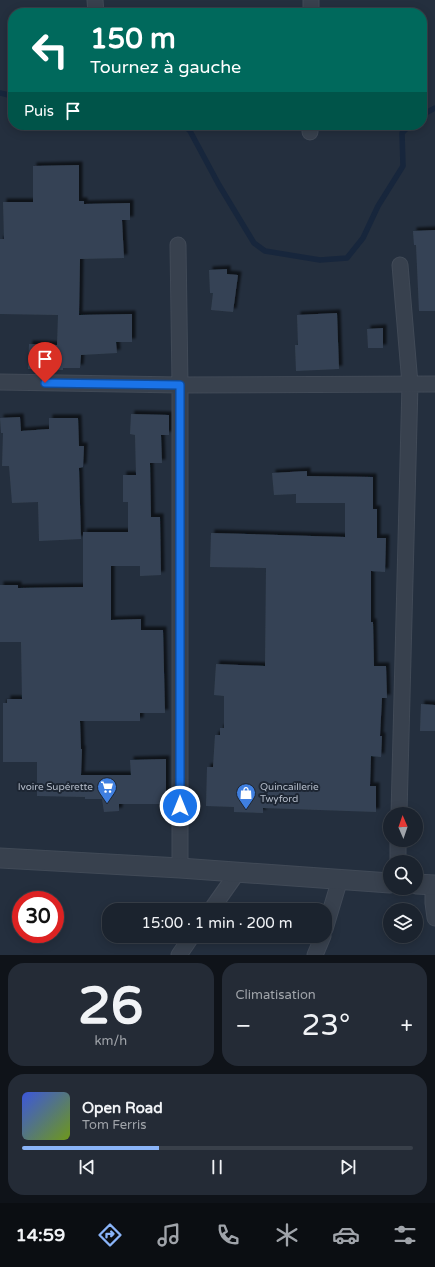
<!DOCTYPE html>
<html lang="fr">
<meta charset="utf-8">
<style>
:root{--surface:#1b232e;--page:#242b36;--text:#f1f3f6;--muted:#a0a4aa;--line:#39404a;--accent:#8ab4f8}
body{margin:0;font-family:"Varela Round",sans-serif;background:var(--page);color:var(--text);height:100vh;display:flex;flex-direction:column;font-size:15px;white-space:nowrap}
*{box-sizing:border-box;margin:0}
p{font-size:13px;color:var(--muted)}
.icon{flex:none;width:22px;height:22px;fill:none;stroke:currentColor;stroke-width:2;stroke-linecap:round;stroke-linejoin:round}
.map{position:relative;height:955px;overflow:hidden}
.panel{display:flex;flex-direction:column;gap:8px;padding:8px;background:#0f1319;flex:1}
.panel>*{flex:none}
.hud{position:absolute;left:8px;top:8px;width:419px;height:122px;border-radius:16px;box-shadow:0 2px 10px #0003,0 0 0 1px var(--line);background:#00695c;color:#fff;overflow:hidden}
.needle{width:26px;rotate:358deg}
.fabs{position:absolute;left:383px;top:807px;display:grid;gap:8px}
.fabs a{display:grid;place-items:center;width:40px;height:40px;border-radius:50%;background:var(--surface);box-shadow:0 2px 10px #0003,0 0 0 1px var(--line);font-size:20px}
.speed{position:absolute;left:12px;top:891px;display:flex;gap:8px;font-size:20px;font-weight:700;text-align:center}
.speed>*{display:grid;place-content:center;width:52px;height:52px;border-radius:50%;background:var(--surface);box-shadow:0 2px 10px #0003,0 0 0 1px var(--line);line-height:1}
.speed .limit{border:6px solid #d22;background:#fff;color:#111}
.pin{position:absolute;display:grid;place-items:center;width:34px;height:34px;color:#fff;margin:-41px -17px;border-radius:50% 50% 50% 0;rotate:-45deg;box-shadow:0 0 4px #0007}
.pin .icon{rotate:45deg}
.me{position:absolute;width:44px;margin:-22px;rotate:0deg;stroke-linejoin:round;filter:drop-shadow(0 0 3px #0008)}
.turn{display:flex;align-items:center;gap:14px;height:84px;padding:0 16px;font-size:18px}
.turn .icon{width:52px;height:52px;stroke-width:2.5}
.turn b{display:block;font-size:28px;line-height:34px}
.then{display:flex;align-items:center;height:38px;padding:0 16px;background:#0003;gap:8px;font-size:15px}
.big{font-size:30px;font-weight:600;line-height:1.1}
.panel .widget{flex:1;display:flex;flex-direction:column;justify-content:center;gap:6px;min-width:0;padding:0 14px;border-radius:16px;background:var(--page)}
.panel .dial{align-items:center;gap:0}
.dial b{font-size:52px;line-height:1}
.song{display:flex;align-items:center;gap:12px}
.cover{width:48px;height:48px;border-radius:6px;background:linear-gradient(135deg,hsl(230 70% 55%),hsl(80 70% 35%))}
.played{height:4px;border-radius:2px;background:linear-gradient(90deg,var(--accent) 35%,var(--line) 35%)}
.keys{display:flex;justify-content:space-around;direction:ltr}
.heat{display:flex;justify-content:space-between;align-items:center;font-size:22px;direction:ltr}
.panel .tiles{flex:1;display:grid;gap:8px;grid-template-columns:1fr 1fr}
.widget:last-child{grid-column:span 2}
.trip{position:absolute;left:102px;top:903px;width:230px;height:40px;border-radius:16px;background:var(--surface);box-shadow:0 2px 10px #0003,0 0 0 1px var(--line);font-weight:600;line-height:40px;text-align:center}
.tab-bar{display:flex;height:64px;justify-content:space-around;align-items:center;background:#0b0e12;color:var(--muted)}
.tab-bar .icon{width:28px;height:28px}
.tab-bar .active{color:var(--accent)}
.tab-bar b{font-size:18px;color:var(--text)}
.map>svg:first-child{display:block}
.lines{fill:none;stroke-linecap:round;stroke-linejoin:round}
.stream{stroke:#17263c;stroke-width:5.5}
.building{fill:#364354;filter:url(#shadow)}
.minor-casing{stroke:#414a57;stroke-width:17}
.tertiary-casing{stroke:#414a57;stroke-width:21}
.minor{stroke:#38414e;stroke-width:15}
.tertiary{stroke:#38414e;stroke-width:19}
.route-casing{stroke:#114b97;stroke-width:10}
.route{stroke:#1a73e8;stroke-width:7}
.labels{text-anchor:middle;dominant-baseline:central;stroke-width:4;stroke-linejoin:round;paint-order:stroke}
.poi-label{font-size:10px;fill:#b4bcc9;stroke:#1d2633;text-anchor:end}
</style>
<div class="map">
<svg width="435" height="955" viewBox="0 0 435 955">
<defs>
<filter id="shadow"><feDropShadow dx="3.5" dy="-3.5" stdDeviation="1" flood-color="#0009"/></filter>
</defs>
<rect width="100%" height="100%" fill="#242f3e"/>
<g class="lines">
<path class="stream" d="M0,93L13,96
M422,115L435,108
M184,125L190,131L219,185L254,243L265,251L320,260L347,258L363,238L378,206L403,166L402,133L410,125"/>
</g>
<path class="building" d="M79,165V201H84V204L130,203V220H122L124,258L80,259L79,315L132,314V342H116L117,353L81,355L80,368H63V370L28,369L29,344L57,345L58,315L0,314V239H4L3,202H33V166Z
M435,230V311H419L416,245H414L413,231Z
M227,269V274L238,275L233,312L211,310L213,293H210L209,270Z
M337,313L339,369L296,371L295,345H298L297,315Z
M383,328V348H368L367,329Z
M131,414L169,415V435H161L162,463H150L151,517H160L161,575L140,576V566H111V620L141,619V630H163L165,713H140V721H80L81,749H82L81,775H131L130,760L166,759V804H119V811L104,812L102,799H85V797L37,796V762H3V703H7V699H22L21,642H0V585H18V588L83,587V532H128V502H123V475H136L135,435L130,434Z
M20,417L21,431L49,429V418H78L79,446H84L83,467L79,468L81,539L39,541L38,502L12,503L9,466H2L3,433H1L0,418Z
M307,471V476L373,477V509H377V538H386L385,572L371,571V622H373L374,666H386L387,698H382L380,736H382L381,757L371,756L370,786H376V812L263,808V813L234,812V807L206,806L207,767H213L215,735H220V728H224V696L214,695L216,664L265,666L266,568L210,567L211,533L345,537V503H296V494L274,495L272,473Z
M421,704L435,705V731H420Z"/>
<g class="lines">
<g class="minor-casing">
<path id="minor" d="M95,0L96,13
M311,13V0
M310,132V125
M178,245L180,385V868
M0,382L180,385L435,384
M399,814L410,384L400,265
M398,862V840
M433,885V903L435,918
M211,910L237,873
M325,929L340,879
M179,955L192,936
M315,955L323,936"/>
</g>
<g class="tertiary-casing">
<path id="tertiary" d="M0,858L180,868L390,883
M416,884L435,885"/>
</g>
<use href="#minor" class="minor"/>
<use href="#tertiary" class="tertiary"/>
</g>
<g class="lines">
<g class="route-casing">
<path id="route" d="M45,383L180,385V806"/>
</g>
<use href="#route" class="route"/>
</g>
<defs>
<g id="supermarket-pin" transform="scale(1)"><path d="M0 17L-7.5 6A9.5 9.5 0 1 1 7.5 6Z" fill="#3f7fe0" stroke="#1d2633"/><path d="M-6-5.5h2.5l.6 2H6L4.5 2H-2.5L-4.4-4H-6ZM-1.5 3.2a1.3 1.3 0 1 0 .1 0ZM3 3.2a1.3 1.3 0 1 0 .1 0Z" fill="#fff"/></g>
<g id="shop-pin" transform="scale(1)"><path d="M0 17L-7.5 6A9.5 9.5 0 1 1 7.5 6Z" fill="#3f7fe0" stroke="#1d2633"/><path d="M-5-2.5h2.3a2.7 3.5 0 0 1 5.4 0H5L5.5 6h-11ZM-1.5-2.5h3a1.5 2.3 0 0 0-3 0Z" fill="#fff"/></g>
</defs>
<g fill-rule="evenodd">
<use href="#supermarket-pin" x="107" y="787"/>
<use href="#shop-pin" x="246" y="793"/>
</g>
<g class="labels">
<g class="poi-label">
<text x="93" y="787">Ivoire Supérette</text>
<text x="260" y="787" text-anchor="start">Quincaillerie<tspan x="260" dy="12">Twyford</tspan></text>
</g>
</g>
</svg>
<div class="fabs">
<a><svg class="needle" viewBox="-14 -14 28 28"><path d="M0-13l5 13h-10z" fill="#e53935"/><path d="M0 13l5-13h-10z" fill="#a0a4aa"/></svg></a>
<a><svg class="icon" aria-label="search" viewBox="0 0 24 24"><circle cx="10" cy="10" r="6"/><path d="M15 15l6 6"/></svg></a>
<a><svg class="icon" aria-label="layers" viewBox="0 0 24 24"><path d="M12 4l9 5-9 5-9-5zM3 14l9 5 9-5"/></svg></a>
</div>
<div class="speed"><div class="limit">30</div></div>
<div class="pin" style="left:45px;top:383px;background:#d93025"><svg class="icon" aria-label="arrive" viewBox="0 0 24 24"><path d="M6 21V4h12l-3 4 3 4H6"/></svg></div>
<svg class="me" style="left:180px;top:806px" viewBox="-20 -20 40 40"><circle r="17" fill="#1a73e8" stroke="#fff" stroke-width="3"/><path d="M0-11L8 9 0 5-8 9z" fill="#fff"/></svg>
<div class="trip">15:00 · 1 min · 200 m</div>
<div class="hud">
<div class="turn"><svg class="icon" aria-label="left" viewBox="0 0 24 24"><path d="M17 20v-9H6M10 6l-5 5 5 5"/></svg><div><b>150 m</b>Tournez à gauche</div></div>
<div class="then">Puis<svg class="icon" aria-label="arrive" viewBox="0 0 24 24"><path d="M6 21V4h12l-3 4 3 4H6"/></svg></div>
</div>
</div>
<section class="panel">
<div class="tiles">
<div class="widget dial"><b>26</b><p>km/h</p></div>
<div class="widget"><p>Climatisation</p>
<div class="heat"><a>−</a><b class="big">23°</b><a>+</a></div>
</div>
<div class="widget">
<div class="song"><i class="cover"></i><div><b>Open Road</b><p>Tom Ferris</p></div></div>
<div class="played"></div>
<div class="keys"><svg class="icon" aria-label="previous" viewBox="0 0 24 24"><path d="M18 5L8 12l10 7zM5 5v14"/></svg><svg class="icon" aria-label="pause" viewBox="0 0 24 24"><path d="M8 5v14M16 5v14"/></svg><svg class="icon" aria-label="next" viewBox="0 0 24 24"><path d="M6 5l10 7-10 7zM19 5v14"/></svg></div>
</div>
</div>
</section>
<nav class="tab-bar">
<b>14:59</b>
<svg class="icon active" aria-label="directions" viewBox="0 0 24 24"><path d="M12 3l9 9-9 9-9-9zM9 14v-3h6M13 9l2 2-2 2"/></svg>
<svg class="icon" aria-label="music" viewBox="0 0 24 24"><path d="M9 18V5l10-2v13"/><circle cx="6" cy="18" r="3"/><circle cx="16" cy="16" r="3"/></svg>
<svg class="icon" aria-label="phone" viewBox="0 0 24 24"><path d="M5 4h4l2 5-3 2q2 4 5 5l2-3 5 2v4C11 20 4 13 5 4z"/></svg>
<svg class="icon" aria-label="climate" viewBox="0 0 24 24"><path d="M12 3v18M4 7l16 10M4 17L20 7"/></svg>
<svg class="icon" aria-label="car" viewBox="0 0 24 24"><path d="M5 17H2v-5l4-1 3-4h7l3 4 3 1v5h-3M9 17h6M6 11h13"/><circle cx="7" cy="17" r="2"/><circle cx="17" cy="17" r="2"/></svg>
<svg class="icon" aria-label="filters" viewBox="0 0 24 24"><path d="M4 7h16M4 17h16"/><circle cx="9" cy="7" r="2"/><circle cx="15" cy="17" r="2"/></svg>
</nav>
